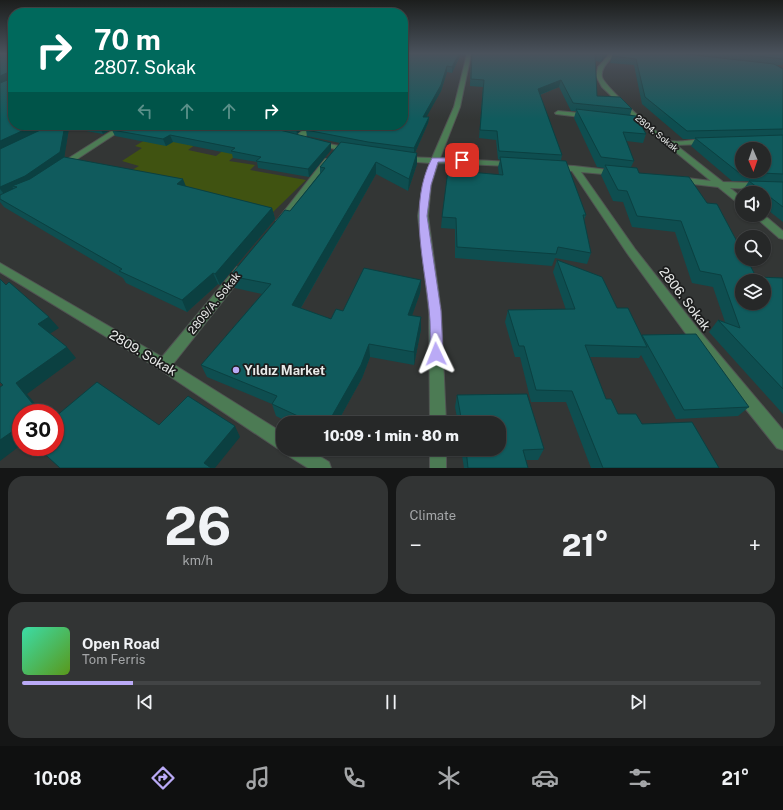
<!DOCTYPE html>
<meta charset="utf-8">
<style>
:root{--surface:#262828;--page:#323434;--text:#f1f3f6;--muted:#a4a6a8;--line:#424445;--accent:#baaaf6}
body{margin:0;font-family:"Public Sans",sans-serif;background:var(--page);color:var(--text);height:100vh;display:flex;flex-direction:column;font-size:15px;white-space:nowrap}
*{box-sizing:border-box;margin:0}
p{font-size:13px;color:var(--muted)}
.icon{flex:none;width:22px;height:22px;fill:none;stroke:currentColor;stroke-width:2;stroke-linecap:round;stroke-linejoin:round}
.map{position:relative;height:468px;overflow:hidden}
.sheet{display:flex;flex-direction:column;gap:8px;padding:8px;background:#151616;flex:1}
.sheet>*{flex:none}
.guide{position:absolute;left:8px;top:8px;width:400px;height:122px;border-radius:16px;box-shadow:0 1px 3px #0004,0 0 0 1px var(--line);background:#00695c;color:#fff;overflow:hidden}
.needle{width:26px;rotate:178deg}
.fabs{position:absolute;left:735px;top:142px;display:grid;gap:8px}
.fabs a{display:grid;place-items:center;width:36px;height:36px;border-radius:50%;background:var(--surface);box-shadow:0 1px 3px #0004,0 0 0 1px var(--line);font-size:20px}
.speed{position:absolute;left:12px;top:404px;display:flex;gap:8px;font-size:20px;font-weight:700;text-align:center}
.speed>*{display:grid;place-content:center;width:52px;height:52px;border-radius:50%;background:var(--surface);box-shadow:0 1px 3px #0004,0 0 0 1px var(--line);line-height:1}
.speed .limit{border:6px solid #d22;background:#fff;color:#111}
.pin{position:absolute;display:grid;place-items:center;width:34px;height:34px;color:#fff;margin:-17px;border-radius:8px;box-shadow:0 2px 6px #0006}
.me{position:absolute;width:44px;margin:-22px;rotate:358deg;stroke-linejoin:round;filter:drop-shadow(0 0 3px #0008)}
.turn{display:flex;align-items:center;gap:14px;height:84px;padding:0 20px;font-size:18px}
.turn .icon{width:52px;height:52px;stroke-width:2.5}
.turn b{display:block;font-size:28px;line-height:34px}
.lanes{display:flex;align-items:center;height:38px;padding:0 20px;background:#0003;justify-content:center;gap:20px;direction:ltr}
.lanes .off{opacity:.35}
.big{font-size:30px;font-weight:800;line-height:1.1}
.sheet .widget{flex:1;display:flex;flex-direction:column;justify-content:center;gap:6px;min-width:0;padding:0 14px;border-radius:16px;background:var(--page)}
.sheet .dial{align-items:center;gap:0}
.dial b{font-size:52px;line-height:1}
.song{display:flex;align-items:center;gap:12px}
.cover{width:48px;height:48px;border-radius:6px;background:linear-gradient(135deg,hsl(160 70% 55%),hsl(90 70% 35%))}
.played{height:4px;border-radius:2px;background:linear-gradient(90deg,var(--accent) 15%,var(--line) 15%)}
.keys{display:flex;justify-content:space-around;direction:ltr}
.heat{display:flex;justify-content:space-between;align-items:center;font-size:22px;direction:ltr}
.sheet .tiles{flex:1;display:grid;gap:8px;grid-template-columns:1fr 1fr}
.widget:last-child{grid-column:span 2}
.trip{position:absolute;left:276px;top:416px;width:230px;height:40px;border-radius:16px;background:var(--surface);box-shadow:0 1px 3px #0004,0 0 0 1px var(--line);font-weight:800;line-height:40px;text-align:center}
.tabs{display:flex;height:64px;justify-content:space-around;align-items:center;background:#0f1010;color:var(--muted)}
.tabs .icon{width:28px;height:28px}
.tabs .current{color:var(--accent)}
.tabs b{font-size:18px;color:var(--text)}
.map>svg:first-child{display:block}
.green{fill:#405311}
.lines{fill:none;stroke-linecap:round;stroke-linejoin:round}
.minor-casing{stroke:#505352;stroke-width:2}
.minor{fill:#4c7b54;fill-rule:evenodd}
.wall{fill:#0e4e50}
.shaded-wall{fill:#0b4041}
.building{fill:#105b5d;stroke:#0b4041;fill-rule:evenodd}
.route{fill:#baaaf6;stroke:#796ea0}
.poi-dot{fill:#baaaf6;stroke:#1c1d1d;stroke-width:1.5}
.labels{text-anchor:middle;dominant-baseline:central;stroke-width:3.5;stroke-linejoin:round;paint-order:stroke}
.far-street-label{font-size:9px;fill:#e8eae9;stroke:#1c1d1d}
.street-label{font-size:11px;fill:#e8eae9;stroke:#1c1d1d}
.near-street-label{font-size:13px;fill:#e8eae9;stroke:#1c1d1d}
.near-poi-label{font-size:13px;font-weight:bold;fill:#e8eae9;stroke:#1c1d1d;text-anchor:start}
</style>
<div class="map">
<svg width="783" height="468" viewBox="0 0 783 468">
<rect width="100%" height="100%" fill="#333635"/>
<path class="green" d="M170,125L213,132L188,150L216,156L241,137L253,140L229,161L255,165L250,170L306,180L273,212L187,193L193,188L125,174L139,166L122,161L142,148L135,146Z"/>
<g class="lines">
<g class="minor-casing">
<path id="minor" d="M467,54H471L460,107L440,158L512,162L516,164L512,166L438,163L431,185L428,216L441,311L446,423H430L429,311L418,216L423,185L430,163L404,161L400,159L404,157L432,158L454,107Z
M610,54H615C610,60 600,68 602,77C604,86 662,139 671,141C683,143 696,138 708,140L709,142L705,144L676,145L723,182L783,184V190L730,188L742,198V205L739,204L718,187L676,182L675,180L679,177L711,181L640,123L602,87L596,76L598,67Z
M558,111L589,114L592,116L589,118L556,114L555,113Z
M121,125H129L65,167H59L58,165Z
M309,125H316L302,140H296V136Z
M314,141L349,148L353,150L349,152L317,145L313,143Z
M325,159H328L332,161L284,223H278L276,221L278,219Z
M553,165L574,166L618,171L619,173L618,175H615L581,172L635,249L702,334L783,430V450L777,448L692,342L627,253L572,171L553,169Z
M753,215H764L783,231V239L779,238Z
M0,263L162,357L237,267H245L247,270L245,273L173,364L283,433V449H308L329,462L331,468H308L287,455L285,449L283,450L277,448L159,369L0,272Z
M430,449H446V468H430Z"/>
</g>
<use href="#minor" class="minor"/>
</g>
<path class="wall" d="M0,54H13V125H119L103,134L69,128L64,157L272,208L275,219L220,285L218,284L187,312L126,283L123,278L4,207L0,202V195L2,194H0Z
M403,54H461L452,73L447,72L441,91L426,117H429L428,123L415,153L417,164L408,191L376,174L301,308L331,319L343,311L421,280L420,293L412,315L421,329L414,365L370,357L362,378L337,423H290L276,416L272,404L207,377L201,365L262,294L235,288L230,276L290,211L320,173V167L340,143L307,136L306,130Z
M471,54H608L601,62L595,61L597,96L632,109L630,115L646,134L643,143L626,141L634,161L631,167L639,173L756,277L783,278V414L709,332L718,320L725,322L713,287L692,283L675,232L632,227L623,202L613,201L601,175L604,168L597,167L574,118L576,111H571L559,87L540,95L562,155L561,160L586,215L584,220L591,253L587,264L555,258L552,266L455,258V229L441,228L442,217L499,175L498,167L500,160L498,159L496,140L479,138L483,87L470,86Z
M614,54H783V63L782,65H775L783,69V222L764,207V193H747L743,190L749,181H732L691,146L695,139H683L642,104L634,65L610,63L612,56Z
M261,125H307L297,134L331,150L309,177L258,168L257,162L233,158L232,154L173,142L166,146L115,136L112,130Z
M557,260L617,308L642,336V335L749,407L738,416L676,419L641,355L639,358L590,357L606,399L618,414L642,424L719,468H591L566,402H531L520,357H515L505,322L508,310H566L553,272Z
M457,395L544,449L538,460H526L528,468H464L461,449H499V423H458L455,407Z"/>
<path class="shaded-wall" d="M459,54H461L452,73V67Z
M604,54H608L601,62L603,55Z
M447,66V72L441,91L423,123V117Z
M9,72L12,78L0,83V76Z
M561,80L559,87L536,96L538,89Z
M429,117L428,123L414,155V148Z
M35,125H53L0,150V141Z
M65,125H68L69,128L64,159L17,187L12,186L14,190L4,194L0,189V187Z
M105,125H119L103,134L100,128Z
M299,125H307L297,134L296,128Z
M170,135L173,142L166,146L163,139Z
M331,143V150L309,177L308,169Z
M417,153V164L408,191L409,179Z
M376,162V174L295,318L292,305Z
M183,179L187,189L177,184Z
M272,208L275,219L220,285L215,274Z
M213,273L218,284L187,312L182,300Z
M421,280L420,293L408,327V315Z
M49,317L59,328L48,335L38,324Z
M421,317V329L414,365V352Z
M369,344L370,357L362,378L337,423H328Z
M67,347L76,358L27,394L43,413H40L16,383Z
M235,426L240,437L215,468H207L204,463Z
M16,429L21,433V445L0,461V440Z"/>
<path class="building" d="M0,54H13V125H35L0,141V83L10,79L11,73L9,72L0,76Z
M403,54H459L452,67L447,66L441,85L423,117H429L414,148L368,142L306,130L311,125H403Z
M472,54H604L603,55L595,54L597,96L620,97L632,109L573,103L561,80L538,89L562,155L499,151L497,131L480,130L484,80L471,79Z
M614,54H686L774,64L783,69V129L687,131L645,97L636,59L612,56Z
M738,54H783V59Z
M576,109L636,116L646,134L623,132L634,161L601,157Z
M51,125H65L60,152L25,176L0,187V149Z
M84,125H105L100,128Z
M119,125H260L331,143L308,169L256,161L261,157L231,151L235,148L170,135L163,139L112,130Z
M285,125H299L296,128Z
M783,135V174L738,172L695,138ZM742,149H764V171H742Z
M341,142L417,153L409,179L376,162L292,305L331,319L336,309L343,311L364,268L421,280L408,315L421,317L414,352L369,344L361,365L328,423H313L272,404L277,396L201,365L271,284L230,276L285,210L290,211L325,168L320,167Z
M64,157L183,179L177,184L272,208L215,274L213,273L182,300L119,271L122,269L0,199V195L17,187L12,186L30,179Z
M500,157L566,161L586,215H583L591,253L558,247L556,254L457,247L456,218L442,217L448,170L503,175Z
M605,165L637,168L639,173L689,177L707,203L717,204L742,251V259H747L756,277L783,278V389L718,320L740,328L721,275L700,271L681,221L637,216L627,191L618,190ZM742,281H764V303H742Z
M749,181L783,182V207Z
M557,260L602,277L617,308H628L647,347L585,345L606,399H611L618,414H636L642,424L692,422L719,468H603L572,391L536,390L524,346H519L508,310L575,309Z
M0,279L6,285L9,282L49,317L38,324L67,347L16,383L40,413H21V433L16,429L0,440V387L3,385L0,382Z
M696,334L749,407L684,410L642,335Z
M97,382L159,425L188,396L235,426L204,463L211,468H60L37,447H55V417Z
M527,394L544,449L523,450L528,468H468L466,449H499V423H462L457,395Z"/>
<linearGradient id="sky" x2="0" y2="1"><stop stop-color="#1c1e1d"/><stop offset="0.45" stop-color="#4a525c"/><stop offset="1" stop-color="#4a525c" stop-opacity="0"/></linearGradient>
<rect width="783" height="119" fill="url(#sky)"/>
<path class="route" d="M432,158H462L466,160L462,162H438L431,185L427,216L441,311L443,354L441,358L436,360L432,358L430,354C430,339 431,324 429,309C424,260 408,204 432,158Z"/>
<circle class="poi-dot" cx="236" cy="370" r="4"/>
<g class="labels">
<g class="far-street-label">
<text transform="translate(657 133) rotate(39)">2804. Sokak</text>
</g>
<g class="street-label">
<text transform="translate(214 303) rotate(-51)">2809/A. Sokak</text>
</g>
<g class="near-street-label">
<text transform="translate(685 299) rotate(53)">2806. Sokak</text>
<text transform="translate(143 353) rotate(31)">2809. Sokak</text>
</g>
<g class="near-poi-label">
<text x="244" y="370">Yıldız Market</text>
</g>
</g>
</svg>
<div class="fabs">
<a><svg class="needle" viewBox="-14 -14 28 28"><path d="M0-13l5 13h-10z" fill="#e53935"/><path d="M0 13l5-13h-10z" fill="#a4a6a8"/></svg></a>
<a><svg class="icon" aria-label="sound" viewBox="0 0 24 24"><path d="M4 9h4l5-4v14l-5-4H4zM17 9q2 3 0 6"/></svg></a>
<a><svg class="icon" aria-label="search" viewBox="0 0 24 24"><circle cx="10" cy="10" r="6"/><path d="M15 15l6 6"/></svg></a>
<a><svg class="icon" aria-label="layers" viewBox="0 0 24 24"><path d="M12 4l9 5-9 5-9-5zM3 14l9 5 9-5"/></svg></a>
</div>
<div class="speed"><div class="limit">30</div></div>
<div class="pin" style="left:462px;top:160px;background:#d93025"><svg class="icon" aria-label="arrive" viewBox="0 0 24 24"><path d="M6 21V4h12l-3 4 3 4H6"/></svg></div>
<svg class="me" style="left:436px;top:354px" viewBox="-20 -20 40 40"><path d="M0-17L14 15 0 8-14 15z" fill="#baaaf6" stroke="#fff" stroke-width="4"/></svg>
<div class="trip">10:09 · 1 min · 80 m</div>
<div class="guide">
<div class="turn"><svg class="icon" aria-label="right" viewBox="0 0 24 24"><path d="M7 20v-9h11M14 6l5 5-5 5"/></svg><div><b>70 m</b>2807. Sokak</div></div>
<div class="lanes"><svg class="icon off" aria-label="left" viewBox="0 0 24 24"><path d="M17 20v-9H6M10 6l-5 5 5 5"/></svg><svg class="icon off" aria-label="ahead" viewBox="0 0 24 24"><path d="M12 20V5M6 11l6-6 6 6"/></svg><svg class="icon off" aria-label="ahead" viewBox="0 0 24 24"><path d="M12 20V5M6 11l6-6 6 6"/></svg><svg class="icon" aria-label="right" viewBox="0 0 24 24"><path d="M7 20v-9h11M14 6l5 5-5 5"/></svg></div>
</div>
</div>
<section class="sheet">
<div class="tiles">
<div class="widget dial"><b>26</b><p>km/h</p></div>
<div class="widget"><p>Climate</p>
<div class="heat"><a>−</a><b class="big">21°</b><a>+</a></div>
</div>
<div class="widget">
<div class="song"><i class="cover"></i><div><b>Open Road</b><p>Tom Ferris</p></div></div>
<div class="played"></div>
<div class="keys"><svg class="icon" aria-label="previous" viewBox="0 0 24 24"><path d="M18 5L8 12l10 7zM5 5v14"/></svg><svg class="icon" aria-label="pause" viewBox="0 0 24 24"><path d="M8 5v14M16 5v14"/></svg><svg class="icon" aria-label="next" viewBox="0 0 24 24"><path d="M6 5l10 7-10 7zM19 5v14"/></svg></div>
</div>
</div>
</section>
<nav class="tabs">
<b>10:08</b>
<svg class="icon current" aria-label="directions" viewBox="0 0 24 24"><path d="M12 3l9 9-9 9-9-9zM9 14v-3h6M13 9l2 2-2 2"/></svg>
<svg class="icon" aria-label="music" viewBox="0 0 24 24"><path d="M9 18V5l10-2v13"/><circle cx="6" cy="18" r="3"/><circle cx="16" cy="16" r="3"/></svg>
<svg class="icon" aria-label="phone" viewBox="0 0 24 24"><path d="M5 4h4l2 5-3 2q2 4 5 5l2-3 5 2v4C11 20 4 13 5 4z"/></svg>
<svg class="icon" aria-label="climate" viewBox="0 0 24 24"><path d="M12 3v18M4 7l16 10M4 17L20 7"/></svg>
<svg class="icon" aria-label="car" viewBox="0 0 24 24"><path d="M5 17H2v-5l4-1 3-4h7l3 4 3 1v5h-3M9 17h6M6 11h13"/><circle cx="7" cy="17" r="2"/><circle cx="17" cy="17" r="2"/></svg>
<svg class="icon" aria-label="filters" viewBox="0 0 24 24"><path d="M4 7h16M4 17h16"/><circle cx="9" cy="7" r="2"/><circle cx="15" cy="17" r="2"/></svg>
<b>21°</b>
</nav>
